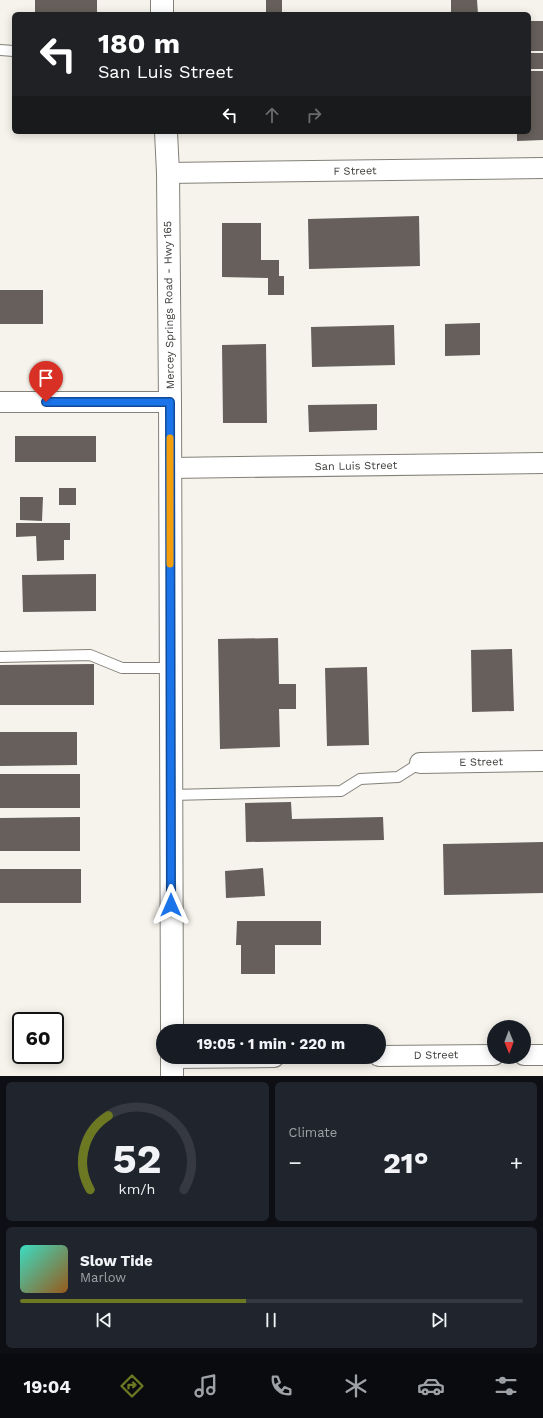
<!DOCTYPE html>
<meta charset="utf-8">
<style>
:root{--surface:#171b24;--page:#20242c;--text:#f1f3f6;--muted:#9ea1a6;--line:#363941;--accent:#6d7823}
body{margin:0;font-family:"Work Sans",sans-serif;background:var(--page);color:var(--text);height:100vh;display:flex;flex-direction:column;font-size:15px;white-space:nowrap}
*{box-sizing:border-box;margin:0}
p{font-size:13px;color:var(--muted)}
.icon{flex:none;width:22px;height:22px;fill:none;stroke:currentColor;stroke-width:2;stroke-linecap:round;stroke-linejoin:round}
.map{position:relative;height:1076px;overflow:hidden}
.sheet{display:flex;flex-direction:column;gap:6px;padding:6px;background:#0d0f14;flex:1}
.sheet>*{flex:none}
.hud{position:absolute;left:12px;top:12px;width:519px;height:122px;border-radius:6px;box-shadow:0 2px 10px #0003;background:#202124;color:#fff;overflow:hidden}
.needle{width:26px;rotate:179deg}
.buttons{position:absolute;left:487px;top:1020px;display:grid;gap:8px}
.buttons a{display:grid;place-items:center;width:44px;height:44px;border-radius:50%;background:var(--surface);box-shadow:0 2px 10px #0003;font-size:20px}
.speed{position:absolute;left:12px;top:1012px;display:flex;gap:8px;font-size:20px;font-weight:700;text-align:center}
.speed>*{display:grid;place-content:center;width:52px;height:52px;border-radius:50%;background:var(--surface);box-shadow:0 2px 10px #0003;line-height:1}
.speed .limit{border:2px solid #111;border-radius:6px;background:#fff;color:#111}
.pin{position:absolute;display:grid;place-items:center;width:34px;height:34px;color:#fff;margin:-41px -17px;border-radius:50% 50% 50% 0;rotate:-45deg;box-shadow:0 0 4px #0007}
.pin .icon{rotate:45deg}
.me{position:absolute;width:44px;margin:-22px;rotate:0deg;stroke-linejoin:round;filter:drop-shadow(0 0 3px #0008)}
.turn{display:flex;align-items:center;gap:14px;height:84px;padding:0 20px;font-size:18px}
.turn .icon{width:52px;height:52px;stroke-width:2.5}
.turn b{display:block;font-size:28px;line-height:34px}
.lanes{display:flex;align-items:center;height:38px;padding:0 20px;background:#0003;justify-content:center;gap:20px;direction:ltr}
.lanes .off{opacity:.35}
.big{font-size:30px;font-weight:700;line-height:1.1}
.sheet .widget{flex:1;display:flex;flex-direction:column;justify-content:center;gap:6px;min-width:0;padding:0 14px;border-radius:6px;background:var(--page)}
.sheet .dial{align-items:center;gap:0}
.dial svg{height:104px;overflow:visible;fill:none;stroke:var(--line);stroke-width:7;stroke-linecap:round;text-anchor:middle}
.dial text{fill:var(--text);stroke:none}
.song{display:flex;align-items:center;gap:12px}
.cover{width:48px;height:48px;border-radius:6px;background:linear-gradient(135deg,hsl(170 70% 55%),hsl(30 70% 35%))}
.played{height:4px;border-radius:2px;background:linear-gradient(90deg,var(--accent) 45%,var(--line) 45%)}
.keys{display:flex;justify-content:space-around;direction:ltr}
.heat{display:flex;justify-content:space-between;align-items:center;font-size:22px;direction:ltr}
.sheet .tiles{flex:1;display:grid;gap:6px;grid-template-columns:1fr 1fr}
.widget:last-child{grid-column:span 2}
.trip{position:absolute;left:156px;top:1024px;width:230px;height:40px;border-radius:20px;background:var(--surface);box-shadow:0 2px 10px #0003;font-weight:700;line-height:40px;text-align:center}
.dock{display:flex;height:64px;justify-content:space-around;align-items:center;background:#090b0e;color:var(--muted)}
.dock .icon{width:28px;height:28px}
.dock .current{color:var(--accent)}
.dock b{font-size:18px;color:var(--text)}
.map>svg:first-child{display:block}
.building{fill:#665f5b}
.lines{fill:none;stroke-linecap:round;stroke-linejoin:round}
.service-casing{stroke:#838179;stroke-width:12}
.minor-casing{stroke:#838179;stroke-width:22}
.primary-casing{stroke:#838179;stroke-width:24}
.service{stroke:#fff;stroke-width:10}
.minor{stroke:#fff;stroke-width:20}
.primary{stroke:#fff;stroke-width:22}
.route-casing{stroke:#114b97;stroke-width:10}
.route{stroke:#1a73e8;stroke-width:7}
.slow{stroke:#f59e0b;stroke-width:7}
.labels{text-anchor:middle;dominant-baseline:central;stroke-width:4;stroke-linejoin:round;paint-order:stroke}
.street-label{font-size:11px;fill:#3d3c39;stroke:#fff}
</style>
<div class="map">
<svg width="543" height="1076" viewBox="0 0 543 1076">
<rect width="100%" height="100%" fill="#f5f3eb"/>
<path class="building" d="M35,0H97V14H35Z
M266,0H282V14H266Z
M451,0H477L478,14H451Z
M530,21H543V51H531Z
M529,53H543V69H529Z
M529,71H543V140L517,141V132H529Z
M419,216L420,266L309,269L308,219Z
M222,223H261V260H279V276H284V295H268V278L222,277Z
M0,290H43V324H0Z
M480,323V355L445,356V324Z
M394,325L395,365L312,367L311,327Z
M266,344L267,423H223L222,345Z
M377,404V430L309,432L308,405Z
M15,436H96V462H15Z
M59,488H76V505H59Z
M20,497H43L42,521L20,520Z
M16,523H70V540H64V560L37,561L36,536L16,537Z
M96,574V611L23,612L22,575Z
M278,638L279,684H296V709H279L280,747L220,749L218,639Z
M512,649L514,711L472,712L471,650Z
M94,664V705H0V665Z
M367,667L369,745L327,746L325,668Z
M0,732H77V765L0,766Z
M0,774H80V808H0Z
M291,802L292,819L383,817L384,840L246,842L245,803Z
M80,817V851H0V818Z
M543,842V893L444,895L443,844Z
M263,868L265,896L226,898L225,871Z
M0,869H81V903H0Z
M237,921H321V945H275V974H241V945H236Z"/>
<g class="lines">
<g class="service-casing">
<path id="service" d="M0,50L14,51
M0,657L90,655L122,668H171
M171,795L341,791L360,779L398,777L420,763"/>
</g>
<g class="minor-casing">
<path id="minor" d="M168,173L543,168
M0,402H170
M170,468L543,463
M420,763L543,761
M524,1055H543
M379,1056L494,1055
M172,1058L274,1057"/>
</g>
<g class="primary-casing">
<path id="primary" d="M162,0V14
M166,132L168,173L170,402L172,1031
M172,1057V1076"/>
</g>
<use href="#service" class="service"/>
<use href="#minor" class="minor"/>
<use href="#primary" class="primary"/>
</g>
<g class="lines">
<g class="route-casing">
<path id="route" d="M46,402H170L171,905"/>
</g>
<use href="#route" class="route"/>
<path class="slow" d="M170,438V564"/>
</g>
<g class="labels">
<g class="street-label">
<text transform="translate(355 171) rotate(-1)">F Street</text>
<text transform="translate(169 305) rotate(-91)">Mercey Springs Road - Hwy 165</text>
<text transform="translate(356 466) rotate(-1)">San Luis Street</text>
<text transform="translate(481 762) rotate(-1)">E Street</text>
<text transform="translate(436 1055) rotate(-1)">D Street</text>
</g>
</g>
</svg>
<div class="buttons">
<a><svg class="needle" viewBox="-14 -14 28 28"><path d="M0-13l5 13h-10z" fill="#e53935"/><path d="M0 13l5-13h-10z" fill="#9ea1a6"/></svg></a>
</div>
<div class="speed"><div class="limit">60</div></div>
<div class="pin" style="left:46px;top:402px;background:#d93025"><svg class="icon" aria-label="arrive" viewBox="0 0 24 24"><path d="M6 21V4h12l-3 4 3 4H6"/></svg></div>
<svg class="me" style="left:171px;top:905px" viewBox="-20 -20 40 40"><path d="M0-17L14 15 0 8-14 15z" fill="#1a73e8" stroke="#fff" stroke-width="4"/></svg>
<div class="trip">19:05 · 1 min · 220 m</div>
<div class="hud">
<div class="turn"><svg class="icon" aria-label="left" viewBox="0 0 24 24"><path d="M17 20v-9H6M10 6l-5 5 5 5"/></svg><div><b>180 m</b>San Luis Street</div></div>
<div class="lanes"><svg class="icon" aria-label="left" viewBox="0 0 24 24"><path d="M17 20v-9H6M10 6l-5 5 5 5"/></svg><svg class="icon off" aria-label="ahead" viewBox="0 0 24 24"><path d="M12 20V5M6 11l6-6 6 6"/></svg><svg class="icon off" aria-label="right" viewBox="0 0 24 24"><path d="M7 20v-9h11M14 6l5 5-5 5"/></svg></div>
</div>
</div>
<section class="sheet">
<div class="tiles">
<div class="widget dial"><svg viewBox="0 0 100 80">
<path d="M14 69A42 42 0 1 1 86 69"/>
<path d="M14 69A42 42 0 0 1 28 12" stroke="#6d7823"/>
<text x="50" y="56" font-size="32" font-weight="700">52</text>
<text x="50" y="72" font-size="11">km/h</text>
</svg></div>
<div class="widget"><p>Climate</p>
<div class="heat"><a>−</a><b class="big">21°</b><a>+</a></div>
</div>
<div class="widget">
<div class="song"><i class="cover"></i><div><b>Slow Tide</b><p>Marlow</p></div></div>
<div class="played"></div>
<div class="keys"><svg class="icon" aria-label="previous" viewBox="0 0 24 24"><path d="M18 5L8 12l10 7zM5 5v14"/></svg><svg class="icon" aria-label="pause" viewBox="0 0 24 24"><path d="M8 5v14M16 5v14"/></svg><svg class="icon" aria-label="next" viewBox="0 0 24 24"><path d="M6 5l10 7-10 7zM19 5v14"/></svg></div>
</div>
</div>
</section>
<nav class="dock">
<b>19:04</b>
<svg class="icon current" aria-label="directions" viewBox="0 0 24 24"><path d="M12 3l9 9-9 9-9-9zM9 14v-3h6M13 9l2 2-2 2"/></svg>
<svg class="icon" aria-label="music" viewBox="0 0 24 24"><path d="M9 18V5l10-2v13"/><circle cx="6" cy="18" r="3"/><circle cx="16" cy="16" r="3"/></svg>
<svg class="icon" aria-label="phone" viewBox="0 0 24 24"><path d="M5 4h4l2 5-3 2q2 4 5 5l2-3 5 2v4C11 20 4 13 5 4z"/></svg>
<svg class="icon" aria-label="climate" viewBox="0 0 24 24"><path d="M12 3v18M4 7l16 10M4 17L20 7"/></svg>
<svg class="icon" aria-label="car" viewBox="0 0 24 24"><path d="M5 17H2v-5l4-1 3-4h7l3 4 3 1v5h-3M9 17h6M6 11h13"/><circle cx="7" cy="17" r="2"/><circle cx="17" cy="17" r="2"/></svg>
<svg class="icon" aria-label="filters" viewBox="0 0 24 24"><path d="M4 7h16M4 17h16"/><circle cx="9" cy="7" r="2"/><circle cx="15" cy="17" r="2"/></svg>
</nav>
